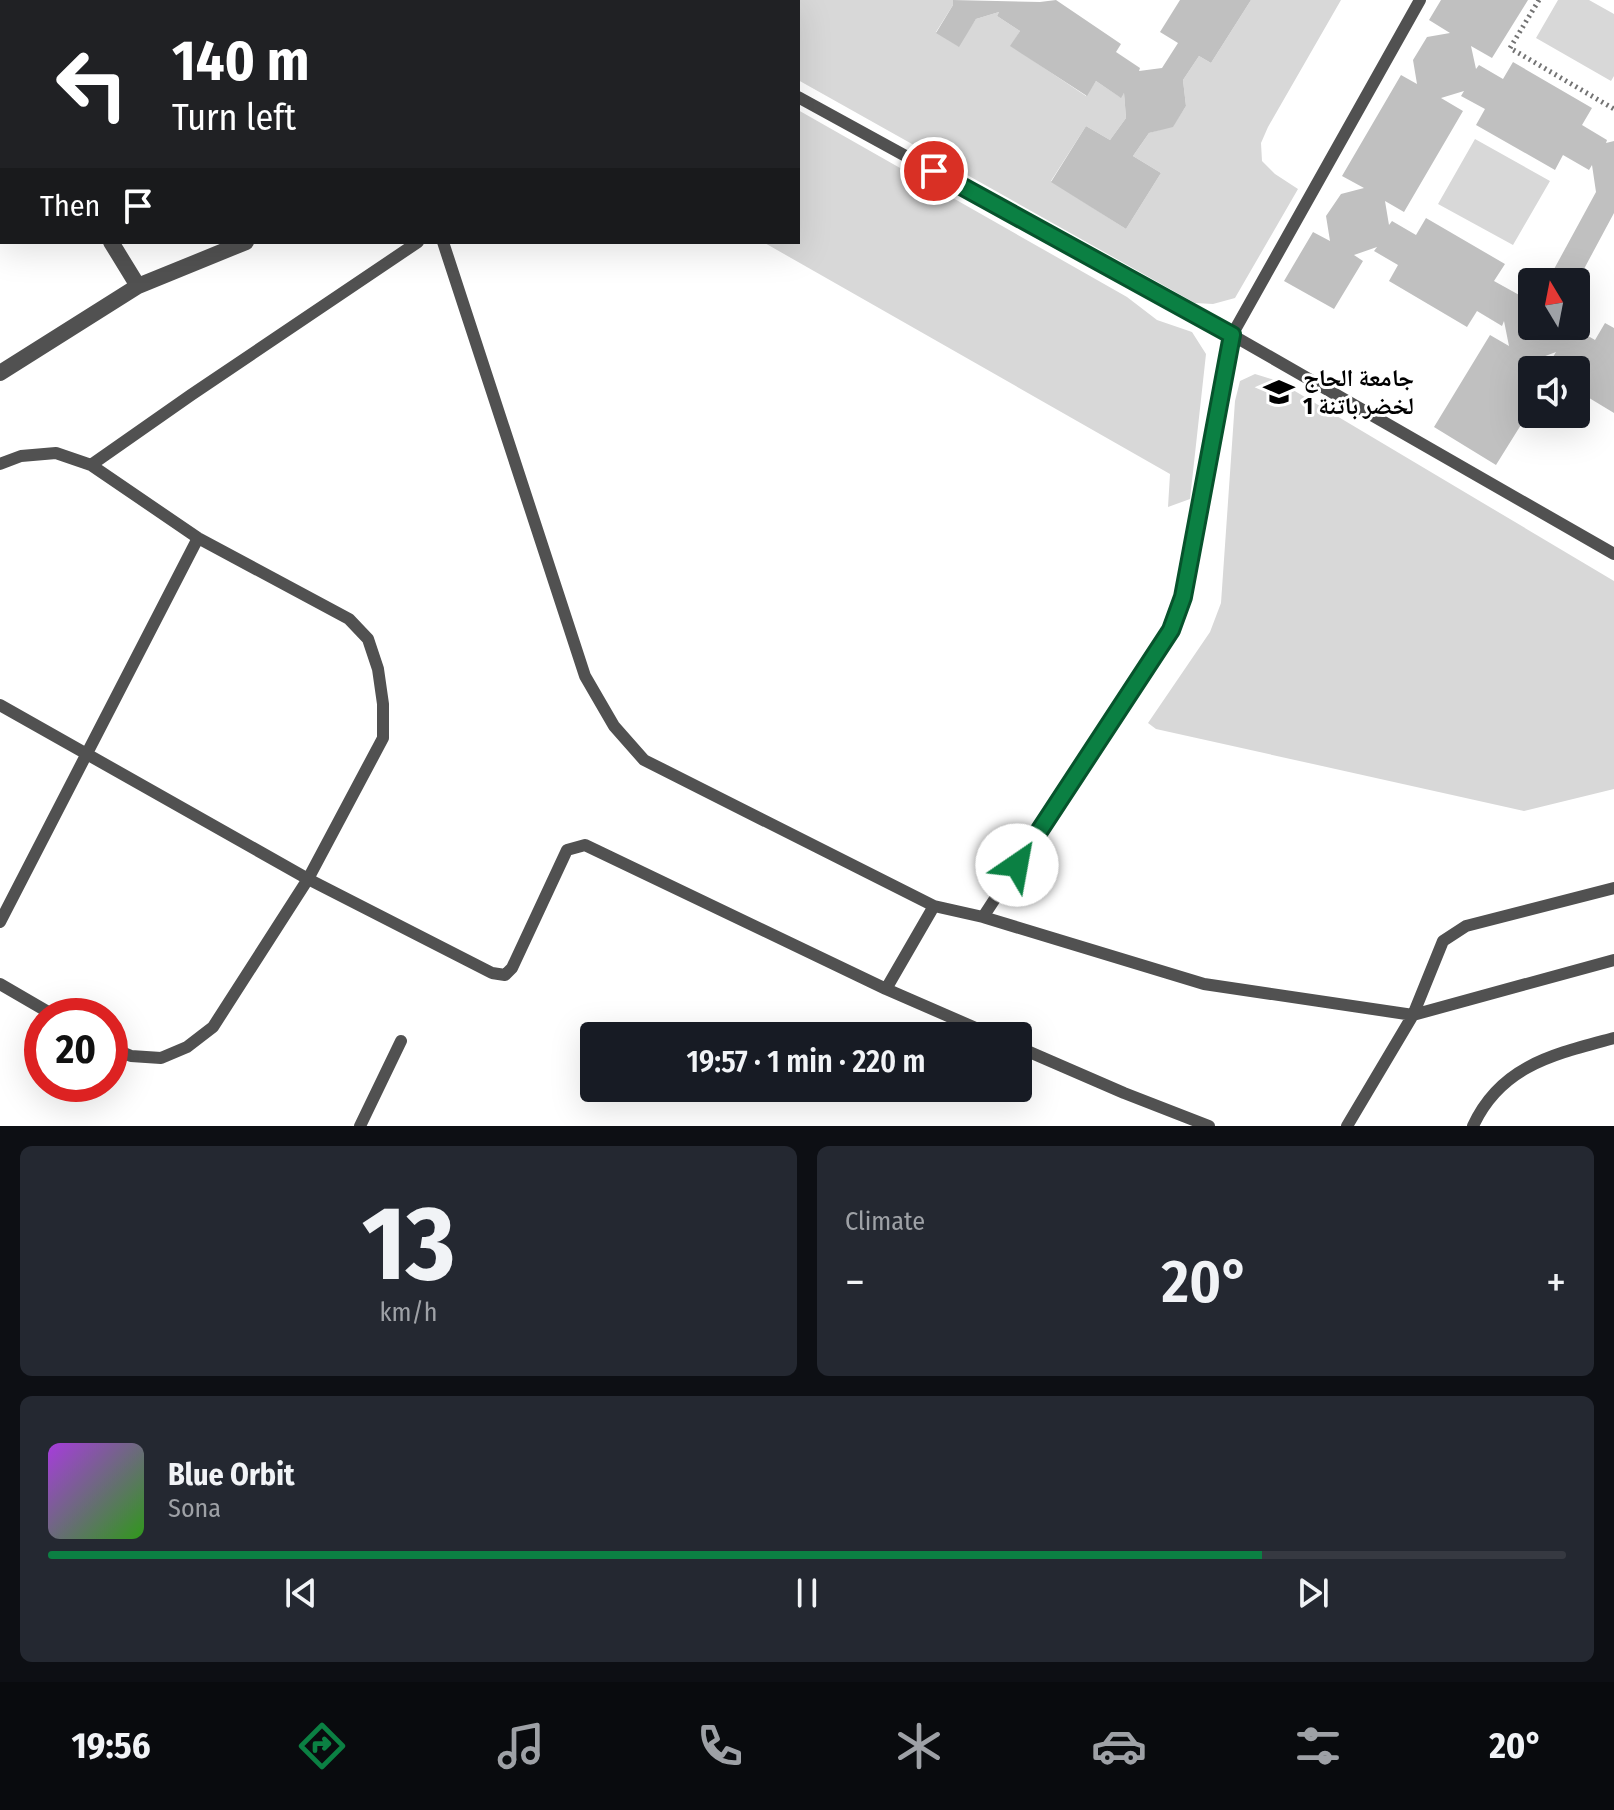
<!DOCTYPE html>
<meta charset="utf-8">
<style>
:root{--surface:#171b24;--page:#242831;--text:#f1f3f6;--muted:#9ea1a6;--line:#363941;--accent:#0b8043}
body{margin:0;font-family:"Fira Sans Condensed","Noto Naskh Arabic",sans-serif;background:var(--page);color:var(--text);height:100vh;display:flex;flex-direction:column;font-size:30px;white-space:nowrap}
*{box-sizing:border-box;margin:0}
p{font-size:26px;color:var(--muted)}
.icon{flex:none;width:44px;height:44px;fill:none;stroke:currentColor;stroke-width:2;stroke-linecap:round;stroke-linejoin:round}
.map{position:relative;height:1126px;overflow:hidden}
.side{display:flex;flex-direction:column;gap:20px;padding:20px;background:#0d0f14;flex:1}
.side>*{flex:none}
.guide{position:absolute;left:0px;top:0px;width:800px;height:244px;box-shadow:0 8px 32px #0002;background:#202124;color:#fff;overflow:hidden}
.needle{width:52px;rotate:350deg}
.controls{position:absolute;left:1518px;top:268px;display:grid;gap:16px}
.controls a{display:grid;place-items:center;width:72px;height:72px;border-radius:8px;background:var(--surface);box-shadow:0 8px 32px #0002;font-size:40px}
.speed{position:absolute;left:24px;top:998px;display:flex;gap:16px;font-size:40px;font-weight:700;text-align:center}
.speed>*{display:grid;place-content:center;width:104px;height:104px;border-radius:50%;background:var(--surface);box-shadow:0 8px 32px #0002;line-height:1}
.speed .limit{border:12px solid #d22;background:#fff;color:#111}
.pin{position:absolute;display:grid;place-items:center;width:68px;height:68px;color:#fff;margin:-34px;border:4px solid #fff;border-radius:50%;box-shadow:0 2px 8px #0007}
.me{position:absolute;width:88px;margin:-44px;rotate:33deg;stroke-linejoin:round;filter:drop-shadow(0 0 6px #0008)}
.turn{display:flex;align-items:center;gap:28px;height:168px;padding:0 40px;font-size:36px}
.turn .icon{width:104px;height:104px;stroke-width:2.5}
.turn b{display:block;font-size:56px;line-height:68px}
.then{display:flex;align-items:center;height:76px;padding:0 40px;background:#0003;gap:16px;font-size:30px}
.big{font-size:60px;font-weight:600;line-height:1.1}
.side .widget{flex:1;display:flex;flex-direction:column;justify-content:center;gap:12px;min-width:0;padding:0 28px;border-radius:12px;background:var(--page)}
.side .dial{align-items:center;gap:0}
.dial b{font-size:104px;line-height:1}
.song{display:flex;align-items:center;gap:24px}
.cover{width:96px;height:96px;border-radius:12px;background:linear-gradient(135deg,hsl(280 70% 55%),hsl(110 70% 35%))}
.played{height:8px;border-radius:4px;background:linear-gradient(90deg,var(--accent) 80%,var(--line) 80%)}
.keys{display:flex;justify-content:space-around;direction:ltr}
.heat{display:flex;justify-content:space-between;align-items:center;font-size:44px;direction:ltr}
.side .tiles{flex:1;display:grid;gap:20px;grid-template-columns:1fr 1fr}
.widget:last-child{grid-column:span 2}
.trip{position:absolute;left:580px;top:1022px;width:452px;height:80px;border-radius:8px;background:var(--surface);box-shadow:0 8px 32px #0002;font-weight:600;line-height:80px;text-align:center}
.tab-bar{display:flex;height:128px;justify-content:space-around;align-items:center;background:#090b0e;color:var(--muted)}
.tab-bar .icon{width:56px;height:56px}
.tab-bar .on{color:var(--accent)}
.tab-bar b{font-size:36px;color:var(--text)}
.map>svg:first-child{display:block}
.green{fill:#d8d8d8}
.building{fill:#c0c0c0}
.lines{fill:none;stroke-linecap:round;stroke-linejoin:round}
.path{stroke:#737373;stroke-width:5;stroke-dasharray:2 4;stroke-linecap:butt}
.service{stroke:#515151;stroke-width:12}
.minor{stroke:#515151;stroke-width:16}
.route-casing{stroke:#07532c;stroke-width:20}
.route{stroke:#0b8043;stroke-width:14}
.labels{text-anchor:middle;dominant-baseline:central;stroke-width:6;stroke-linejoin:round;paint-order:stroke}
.poi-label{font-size:24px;font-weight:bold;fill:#000;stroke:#fff;text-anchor:start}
</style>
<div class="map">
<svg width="1614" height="1126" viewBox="0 0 1614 1126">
<rect width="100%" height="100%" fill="#fff"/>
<path class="green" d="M783,0H953V5L936,32L958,46L976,19L999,12L997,16L1020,31L1011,46L1086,96L1096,81L1120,97L1124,93L1126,118L1110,140L1086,126L1051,181L1126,229L1161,173L1133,156L1149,133L1173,126L1186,106L1183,80L1199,56L1211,63L1251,0H1341L1268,127L1261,143L1262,161L1275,174L1298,189L1235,298L1213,304L1195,303L798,80V2H782Z
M1558,0H1589L1614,14V76L1611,81L1536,38Z
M798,110L1127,297L1157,320L1192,332L1206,354L1190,499L1168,507L1170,474L763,242H798Z
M1475,139L1550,181L1513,245L1438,204Z
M1255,374L1278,381L1614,581V789L1524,811L1156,729L1148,723L1210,632L1221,603L1235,401L1240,381Z"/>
<path class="building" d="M953,0L1040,2L1056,0L1121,44L1116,52L1140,68L1139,71L1162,68L1178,43L1160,32L1180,0H1251L1211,63L1199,56L1183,80L1186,106L1173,127L1149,133L1133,156L1161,173L1126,229L1051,182L1086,126L1110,140L1126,118L1124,93L1121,98L1096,81L1087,96L1010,46L1020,31L997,16L999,12L976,19L959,47L936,33L953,5Z
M1441,0H1528L1492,58L1471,46L1476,69L1479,65L1503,79L1513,62L1592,108L1582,125L1607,140L1606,143L1614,141V213L1577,282H1547L1596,192L1592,165L1589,170L1563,155L1555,170L1476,125L1485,109L1461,96L1464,91L1441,98L1463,111L1404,212L1385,201L1389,225L1392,221L1416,235L1426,218L1505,264L1494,281L1521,296L1518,300L1532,297V326H1567L1568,332L1571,326L1595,340L1605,323L1614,328V413L1576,390L1577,371L1553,357L1556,352L1532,361L1548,370H1532V407L1496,465L1434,427L1490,335L1509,346L1504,321L1502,326L1477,311L1467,327L1389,281L1398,265L1374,251L1377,247L1354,255L1363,261L1334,309L1284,281L1313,232L1330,241L1326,216L1341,194L1364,188L1342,176L1401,75L1417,84L1413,60L1427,37L1450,33L1429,20Z"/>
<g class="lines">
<path class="path" d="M1539,0L1510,48L1614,109"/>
<path class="service" d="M622,0L626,2
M504,2L505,0
M798,97L1232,335L1614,554
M443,242L585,676L614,726L644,760L934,906L983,917L1204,984L1413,1015L1614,960
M0,464L21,456L56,453L91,465L198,538L349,619L368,639L378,669L383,704V738L308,879L213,1027L187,1047L161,1058L131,1056L110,1047
M91,465L191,395L418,242
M0,705L308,879L492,973L505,975L512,968L567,850L585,845L886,989L994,1036
M983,917L1171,630L1183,597L1232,335L1420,0
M0,922L198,538
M0,984L55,1016
M886,989L934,906
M1018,1047L1124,1093L1209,1126
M360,1126L401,1041
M1347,1126L1413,1015L1443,941L1466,926L1614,888
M1473,1126C1501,1065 1555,1054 1614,1038"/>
<path class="minor" d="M96,0L97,2
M0,69L2,68
M111,242L138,286
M0,373L138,286L246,242"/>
</g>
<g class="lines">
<g class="route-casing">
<path id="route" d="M934,171L1232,335L1183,597L1171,630L1017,865"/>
</g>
<use href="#route" class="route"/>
</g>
<defs>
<g id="university-bare" transform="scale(2.4)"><path d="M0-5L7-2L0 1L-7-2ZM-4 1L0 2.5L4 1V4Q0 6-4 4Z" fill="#000" stroke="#fff" stroke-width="2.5" paint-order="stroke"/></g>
</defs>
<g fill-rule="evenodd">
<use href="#university-bare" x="1279" y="392"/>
</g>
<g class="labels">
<g class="poi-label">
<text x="1303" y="378">جامعة الحاج<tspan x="1303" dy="28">لخضر باتنة 1</tspan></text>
</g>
</g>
</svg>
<div class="controls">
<a><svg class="needle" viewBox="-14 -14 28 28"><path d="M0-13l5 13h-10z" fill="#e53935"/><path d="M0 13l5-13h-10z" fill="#9ea1a6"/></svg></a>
<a><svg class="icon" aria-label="sound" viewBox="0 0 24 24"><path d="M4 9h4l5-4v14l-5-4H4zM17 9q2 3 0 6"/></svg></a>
</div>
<div class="speed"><div class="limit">20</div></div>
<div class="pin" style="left:934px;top:171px;background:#d93025"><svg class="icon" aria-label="arrive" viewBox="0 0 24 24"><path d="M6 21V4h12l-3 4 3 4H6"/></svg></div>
<svg class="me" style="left:1017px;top:865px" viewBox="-20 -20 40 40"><circle r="19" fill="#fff"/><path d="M0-13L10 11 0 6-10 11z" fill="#0b8043"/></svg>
<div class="trip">19:57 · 1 min · 220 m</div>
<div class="guide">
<div class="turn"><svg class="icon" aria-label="left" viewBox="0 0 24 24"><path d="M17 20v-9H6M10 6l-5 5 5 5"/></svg><div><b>140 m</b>Turn left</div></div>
<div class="then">Then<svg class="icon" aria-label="arrive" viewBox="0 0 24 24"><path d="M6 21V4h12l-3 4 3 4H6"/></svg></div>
</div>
</div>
<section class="side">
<div class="tiles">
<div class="widget dial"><b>13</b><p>km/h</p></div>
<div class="widget"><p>Climate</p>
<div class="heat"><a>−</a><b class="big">20°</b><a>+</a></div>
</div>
<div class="widget">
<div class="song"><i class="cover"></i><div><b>Blue Orbit</b><p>Sona</p></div></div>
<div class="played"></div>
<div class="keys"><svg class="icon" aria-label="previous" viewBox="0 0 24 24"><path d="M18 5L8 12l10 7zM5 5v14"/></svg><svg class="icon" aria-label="pause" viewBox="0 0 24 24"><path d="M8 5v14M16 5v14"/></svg><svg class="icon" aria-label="next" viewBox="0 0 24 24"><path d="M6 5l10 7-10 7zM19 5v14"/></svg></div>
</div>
</div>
</section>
<nav class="tab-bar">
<b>19:56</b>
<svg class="icon on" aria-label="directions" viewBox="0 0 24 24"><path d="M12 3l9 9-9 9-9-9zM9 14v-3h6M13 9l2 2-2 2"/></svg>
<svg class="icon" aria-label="music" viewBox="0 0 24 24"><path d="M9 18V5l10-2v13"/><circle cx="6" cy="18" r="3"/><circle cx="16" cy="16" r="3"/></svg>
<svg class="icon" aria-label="phone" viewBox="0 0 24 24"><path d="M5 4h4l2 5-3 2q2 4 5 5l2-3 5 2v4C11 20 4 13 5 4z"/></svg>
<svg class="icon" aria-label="climate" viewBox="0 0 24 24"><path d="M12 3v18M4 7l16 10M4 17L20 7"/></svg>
<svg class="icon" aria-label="car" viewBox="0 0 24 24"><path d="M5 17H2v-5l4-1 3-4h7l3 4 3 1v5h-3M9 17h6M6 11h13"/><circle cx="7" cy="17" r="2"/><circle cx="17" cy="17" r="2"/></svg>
<svg class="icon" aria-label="filters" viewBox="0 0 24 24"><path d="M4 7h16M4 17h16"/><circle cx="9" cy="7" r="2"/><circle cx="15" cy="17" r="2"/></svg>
<b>20°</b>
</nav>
